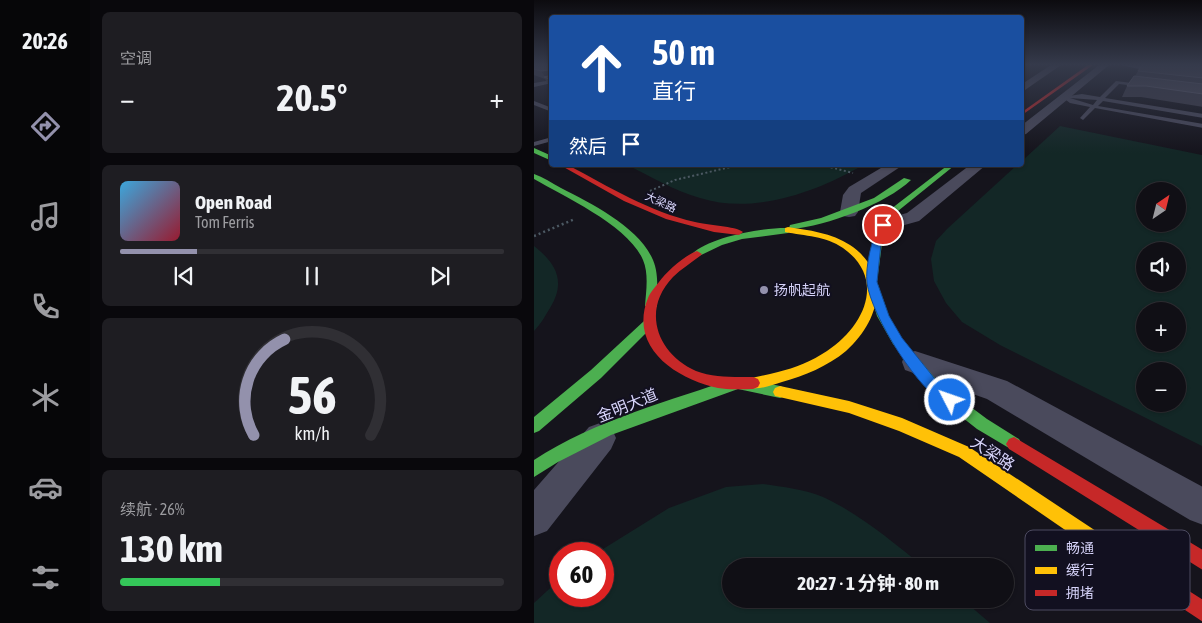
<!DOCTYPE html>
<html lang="zh">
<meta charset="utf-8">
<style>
:root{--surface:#100f15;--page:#1e1d22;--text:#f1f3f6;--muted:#9c9ca0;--line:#302f34;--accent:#9391ac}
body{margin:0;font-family:"Asap Condensed","Noto Sans SC",sans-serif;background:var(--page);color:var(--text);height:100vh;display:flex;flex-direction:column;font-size:19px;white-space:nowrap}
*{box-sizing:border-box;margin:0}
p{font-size:16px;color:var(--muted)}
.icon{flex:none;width:28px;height:28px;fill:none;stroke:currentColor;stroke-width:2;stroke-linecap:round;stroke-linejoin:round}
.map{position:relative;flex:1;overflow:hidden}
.drawer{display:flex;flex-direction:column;gap:12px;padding:12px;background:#09080c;width:444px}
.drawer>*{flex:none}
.hud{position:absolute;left:15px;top:15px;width:475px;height:152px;border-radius:5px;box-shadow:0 1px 4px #0004,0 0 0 1px var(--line);background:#1a4fa0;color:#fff;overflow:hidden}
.needle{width:32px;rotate:35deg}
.buttons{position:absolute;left:602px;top:182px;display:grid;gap:10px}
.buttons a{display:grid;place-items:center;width:50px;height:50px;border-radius:50%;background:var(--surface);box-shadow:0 1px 4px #0004,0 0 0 1px var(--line);font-size:25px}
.speed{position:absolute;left:15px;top:542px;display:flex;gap:10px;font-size:25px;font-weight:700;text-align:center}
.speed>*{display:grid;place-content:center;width:65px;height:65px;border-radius:50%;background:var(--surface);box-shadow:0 1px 4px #0004,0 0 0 1px var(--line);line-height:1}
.speed .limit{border:8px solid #d22;background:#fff;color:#111}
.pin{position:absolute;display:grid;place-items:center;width:42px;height:42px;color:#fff;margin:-21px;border:2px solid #fff;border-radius:50%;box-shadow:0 1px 5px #0007}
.me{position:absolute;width:55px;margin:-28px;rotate:311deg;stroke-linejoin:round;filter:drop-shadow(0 0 4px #0008)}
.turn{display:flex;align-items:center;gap:18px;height:105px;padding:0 20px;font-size:22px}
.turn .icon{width:65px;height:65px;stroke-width:2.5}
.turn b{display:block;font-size:35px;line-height:42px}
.then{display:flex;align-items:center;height:48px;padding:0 20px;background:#0003;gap:10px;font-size:19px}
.big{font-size:38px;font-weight:700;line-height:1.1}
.drawer .tile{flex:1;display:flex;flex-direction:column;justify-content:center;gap:8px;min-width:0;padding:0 18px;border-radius:8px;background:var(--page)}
.drawer .dial{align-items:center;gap:0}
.dial svg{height:130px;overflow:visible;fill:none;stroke:var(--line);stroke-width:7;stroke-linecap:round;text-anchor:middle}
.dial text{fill:var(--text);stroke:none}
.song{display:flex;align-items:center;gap:15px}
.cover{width:60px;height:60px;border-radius:8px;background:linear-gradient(135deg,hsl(200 70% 55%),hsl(350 70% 35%))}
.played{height:5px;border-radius:2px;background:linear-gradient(90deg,var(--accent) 20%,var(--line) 20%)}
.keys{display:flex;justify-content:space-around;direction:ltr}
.heat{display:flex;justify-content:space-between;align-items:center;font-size:28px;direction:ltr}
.charge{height:8px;border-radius:4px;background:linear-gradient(90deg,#34c759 26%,var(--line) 0)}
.trip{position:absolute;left:188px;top:558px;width:292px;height:50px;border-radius:25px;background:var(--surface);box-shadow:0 1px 4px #0004,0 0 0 1px var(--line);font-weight:700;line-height:50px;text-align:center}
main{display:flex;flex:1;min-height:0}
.dock{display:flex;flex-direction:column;width:90px;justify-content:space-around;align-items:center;background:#060608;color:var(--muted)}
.dock .icon{width:35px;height:35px}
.dock .selected{color:var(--accent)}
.dock b{font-size:22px;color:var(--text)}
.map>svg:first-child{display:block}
.green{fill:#132726;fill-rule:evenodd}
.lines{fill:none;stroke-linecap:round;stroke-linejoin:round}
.path-far1{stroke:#4c5963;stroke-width:2;stroke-dasharray:2 2.5;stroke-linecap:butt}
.path{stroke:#4c5963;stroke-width:2.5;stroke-dasharray:2 3;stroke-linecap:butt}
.lane{fill:#4a4a5c;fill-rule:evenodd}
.street{fill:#4a4a5c;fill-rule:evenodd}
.fast{fill:#4caf50;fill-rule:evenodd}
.slow{fill:#ffc107;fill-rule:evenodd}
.jam{fill:#c62828;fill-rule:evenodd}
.wall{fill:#3e3d4b}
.shaded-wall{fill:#272630}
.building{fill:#4f4e5e;stroke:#646376}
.route{fill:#1a73e8;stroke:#114b97}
.poi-dot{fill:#9391ac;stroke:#121020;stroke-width:2}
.labels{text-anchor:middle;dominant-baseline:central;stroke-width:4;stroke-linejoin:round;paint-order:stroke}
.far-street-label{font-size:11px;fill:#d7d4fa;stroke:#121020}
.poi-label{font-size:14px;fill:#d7d4fa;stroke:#121020;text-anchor:start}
.near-street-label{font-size:16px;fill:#d7d4fa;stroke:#121020}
.key{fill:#121020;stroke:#4d4b61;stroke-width:1}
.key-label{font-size:14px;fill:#d7d4fa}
</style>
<main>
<nav class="dock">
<b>20:26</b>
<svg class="icon selected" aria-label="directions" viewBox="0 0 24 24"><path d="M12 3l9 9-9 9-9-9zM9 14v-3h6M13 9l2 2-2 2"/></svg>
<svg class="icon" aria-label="music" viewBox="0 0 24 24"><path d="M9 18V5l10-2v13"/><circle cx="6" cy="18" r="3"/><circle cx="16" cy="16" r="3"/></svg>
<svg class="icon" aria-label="phone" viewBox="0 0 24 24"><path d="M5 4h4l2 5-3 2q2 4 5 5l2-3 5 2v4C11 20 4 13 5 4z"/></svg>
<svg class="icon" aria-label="climate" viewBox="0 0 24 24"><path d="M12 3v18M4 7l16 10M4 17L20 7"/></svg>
<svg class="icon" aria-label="car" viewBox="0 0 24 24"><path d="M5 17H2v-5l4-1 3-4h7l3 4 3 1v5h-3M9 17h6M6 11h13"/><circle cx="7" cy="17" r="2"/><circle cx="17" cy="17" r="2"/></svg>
<svg class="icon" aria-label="filters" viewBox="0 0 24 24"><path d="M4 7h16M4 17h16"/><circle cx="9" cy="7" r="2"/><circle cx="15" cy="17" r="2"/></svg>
</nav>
<section class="drawer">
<div class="tile"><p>空调</p>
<div class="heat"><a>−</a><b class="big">20.5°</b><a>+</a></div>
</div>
<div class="tile">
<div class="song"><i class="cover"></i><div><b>Open Road</b><p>Tom Ferris</p></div></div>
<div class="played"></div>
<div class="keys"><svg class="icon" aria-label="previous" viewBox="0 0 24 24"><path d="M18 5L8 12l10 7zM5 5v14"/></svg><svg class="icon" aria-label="pause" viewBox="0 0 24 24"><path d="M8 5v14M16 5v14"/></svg><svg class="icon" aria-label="next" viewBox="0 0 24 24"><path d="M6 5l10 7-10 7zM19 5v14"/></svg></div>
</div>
<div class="tile dial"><svg viewBox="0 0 100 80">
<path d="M14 69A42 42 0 1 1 86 69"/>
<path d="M14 69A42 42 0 0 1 33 10" stroke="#9391ac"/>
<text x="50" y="56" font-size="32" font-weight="700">56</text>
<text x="50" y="72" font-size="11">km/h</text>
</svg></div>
<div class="tile"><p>续航 · 26%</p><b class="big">130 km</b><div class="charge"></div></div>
</section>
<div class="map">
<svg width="669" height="623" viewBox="0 0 669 623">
<rect width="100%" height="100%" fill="#15141c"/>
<path class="green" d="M526,126L668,155V446L466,345L428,322L412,303L400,281L397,259L402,241L413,229L483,165H488V161ZM611,191H644V224H611ZM611,251H644V284H611ZM611,311H644V344H611ZM611,371H644V404H611Z
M93,165H329C283,192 219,215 166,198C141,191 116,176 93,165Z
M0,246C23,264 32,282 16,308C11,316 7,324 0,331Z
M229,484C249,487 270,489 289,497C326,514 357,541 389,566H196V599H428L456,623H0V603L26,579V596H69V554H61L135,508L192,487Z"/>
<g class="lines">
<path class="path-far1" d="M288,165L319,173
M116,191L141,180L205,165"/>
<path class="path" d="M0,236L41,219"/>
<path class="lane" d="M587,65H609L605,69Z
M18,80V83L0,87V83Z
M582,81L614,85L611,87L585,84L571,98L669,114V118L569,101L564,106L669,124V128L561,108L549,120L546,118L556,107L536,103L528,97L548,94L566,97ZM536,98L563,100L559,105Z
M0,101L18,108V112L0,105Z
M18,137V141L0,146V142Z"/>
<path class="street" d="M517,65H527L491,90L488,91V84Z
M565,65H575L492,134L488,135V125Z
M352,165H369L327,193L324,212L321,216L315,217L309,216L306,212L309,195L315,187Z
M436,165H452L385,221L349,231L343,229L340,225L343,221L373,213Z
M381,351L473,381L669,487V525L656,520L453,399L371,370L368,362L371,354Z
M66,423L77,427L82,438L77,449L13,531L0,536V490L55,427Z"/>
<path class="fast" d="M0,148L18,156V161L0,153Z
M414,165H421L359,215L349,236L343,282L355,316L367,338L406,384L453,419L485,439L488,444L485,449L480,451L443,429L396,392L359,344L343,316L333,282L339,236L353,212Z
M0,174C9,177 18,183 27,188C58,204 105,227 119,260C125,274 123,291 123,306L121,309L117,310L111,306C112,292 115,274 109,260C95,226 31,197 0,179Z
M370,178L377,180C352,204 292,226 258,229L254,233L208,239L188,245L163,257L158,254C175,237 231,227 255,228L256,225L287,218L340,198Z
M114,320L118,321L120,324L118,327L67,378L5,431L0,433V417L57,370L110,321Z
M204,377L246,386L251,388L253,392L251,396L246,398L204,389L77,435L24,462L0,477V460C61,420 136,401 204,377Z"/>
<path class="slow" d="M254,227C274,230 298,233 316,245C358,273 346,321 312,351C294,366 270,376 248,382C238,385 224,391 214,387L212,383L214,379C224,376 234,375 244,372C261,368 278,361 293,351C330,327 353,279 309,248C292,236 271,236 251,232V228Z
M246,386L315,401L368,418L435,447L565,533L568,539L565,545L559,548L553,545L425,457L365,431L315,413L241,396L239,392L241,388Z"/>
<path class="jam" d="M554,65H559L488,115V112Z
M26,165H34C75,187 116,212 161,222C172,225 202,226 209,232L205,235L180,232L132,219L90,201Z
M163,251L168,254L166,256C157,263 147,269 139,277C107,310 123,354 162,371C180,378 200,377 219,377L224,379L226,383L224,387L219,389C208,389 195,390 184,388C143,379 94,348 114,298C116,293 121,287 125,282C132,272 151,255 163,251Z
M480,437L669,550V570L475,449L472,444L475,439Z
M559,530L669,600V622L553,545L550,539L553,533Z"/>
</g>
<path class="wall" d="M0,65H18V86H15L11,79L0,75Z
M669,65V107L607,97H588L593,86L601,76L604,71Z"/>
<path class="shaded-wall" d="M15,70L18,77H11L7,71Z"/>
<path class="building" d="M0,65H18V74L15,73V70L7,71L0,69Z
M608,65H669V78L604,71Z
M18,75V80L10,77Z
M600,76L669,84V94L612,86H593Z"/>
<linearGradient id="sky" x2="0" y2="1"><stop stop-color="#0c0b0f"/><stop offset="0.42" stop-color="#353a4b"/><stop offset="1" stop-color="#353a4b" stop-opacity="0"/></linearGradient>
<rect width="669" height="153" fill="url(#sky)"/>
<path class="route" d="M346,223L353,225L347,244L343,282L355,316L368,338L405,384L421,396L423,400L421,404L416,406C386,395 337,315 333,283C331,267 338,237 346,223Z"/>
<circle class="poi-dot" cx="230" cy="290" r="5"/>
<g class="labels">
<g class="far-street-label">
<text transform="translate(127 202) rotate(25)">大梁路</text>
</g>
<g class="poi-label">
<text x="240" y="290">扬帆起航</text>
</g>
<g class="near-street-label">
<text transform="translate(93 405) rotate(-22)">金明大道</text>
<text transform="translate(459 453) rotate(33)">大梁路</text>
</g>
</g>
<rect x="491" y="530" width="165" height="80" rx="8" class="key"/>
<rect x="501" y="545" width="22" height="6" fill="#4caf50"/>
<rect x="501" y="567" width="22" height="7" fill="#ffc107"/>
<rect x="501" y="590" width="22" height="6" fill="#c62828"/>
<g class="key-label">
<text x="532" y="553">畅通</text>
<text x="532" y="575">缓行</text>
<text x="532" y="598">拥堵</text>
</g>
</svg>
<div class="buttons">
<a><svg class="needle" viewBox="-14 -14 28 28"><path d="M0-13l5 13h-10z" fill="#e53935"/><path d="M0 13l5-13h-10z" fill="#9c9ca0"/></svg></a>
<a><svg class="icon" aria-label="sound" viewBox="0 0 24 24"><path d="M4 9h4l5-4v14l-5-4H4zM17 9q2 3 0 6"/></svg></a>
<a>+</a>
<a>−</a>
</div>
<div class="speed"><div class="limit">60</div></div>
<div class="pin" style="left:349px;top:225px;background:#d93025"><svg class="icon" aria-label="arrive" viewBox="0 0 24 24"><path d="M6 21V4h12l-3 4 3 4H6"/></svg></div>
<svg class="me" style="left:416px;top:400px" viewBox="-20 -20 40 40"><circle r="17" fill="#1a73e8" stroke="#fff" stroke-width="3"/><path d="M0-11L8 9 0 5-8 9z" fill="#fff"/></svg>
<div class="trip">20:27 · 1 分钟 · 80 m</div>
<div class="hud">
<div class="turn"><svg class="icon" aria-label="ahead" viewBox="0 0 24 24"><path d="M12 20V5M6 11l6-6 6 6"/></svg><div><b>50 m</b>直行</div></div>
<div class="then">然后<svg class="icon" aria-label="arrive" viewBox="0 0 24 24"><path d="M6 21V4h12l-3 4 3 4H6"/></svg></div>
</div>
</div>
</main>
